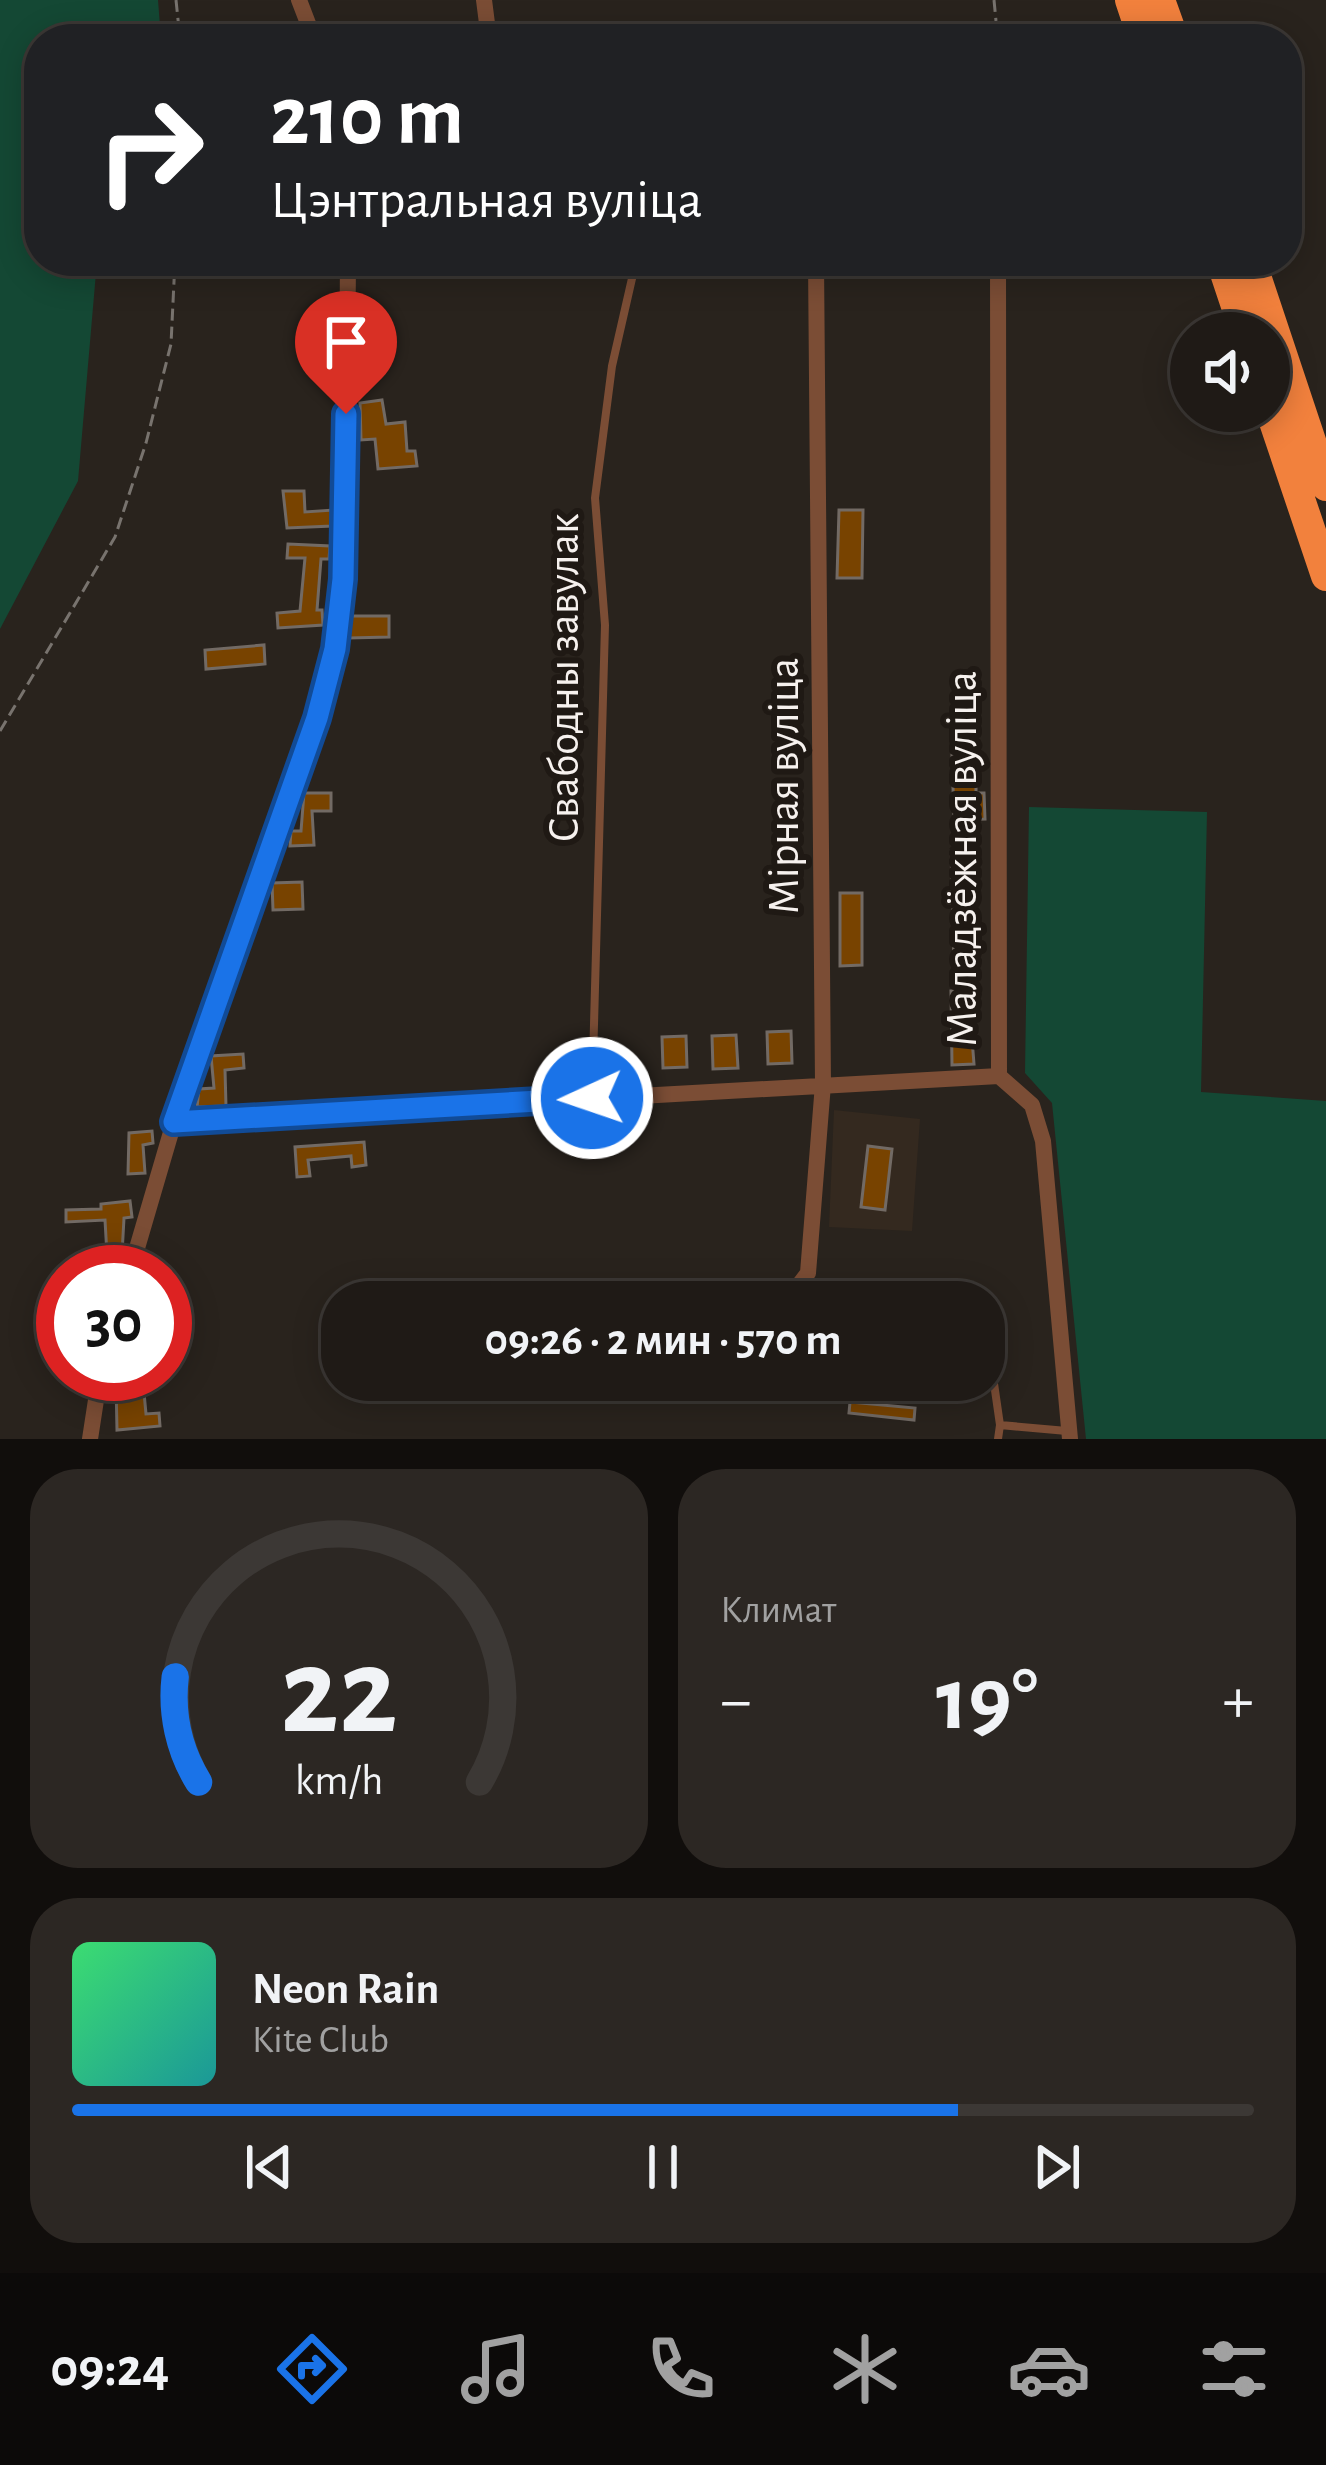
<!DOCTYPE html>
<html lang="ru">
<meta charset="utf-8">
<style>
:root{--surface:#1f1a16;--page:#2c2723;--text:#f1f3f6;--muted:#a1a1a1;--line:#3c3835;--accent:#1a73e8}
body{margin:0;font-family:"Alegreya Sans",sans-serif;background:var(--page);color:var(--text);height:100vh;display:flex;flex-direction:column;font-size:45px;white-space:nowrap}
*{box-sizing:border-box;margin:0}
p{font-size:39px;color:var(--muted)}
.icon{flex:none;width:66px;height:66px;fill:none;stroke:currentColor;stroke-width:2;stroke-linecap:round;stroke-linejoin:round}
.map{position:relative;height:1439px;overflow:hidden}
.side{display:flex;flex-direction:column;gap:30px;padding:30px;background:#110e0c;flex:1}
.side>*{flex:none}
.guide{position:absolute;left:24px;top:24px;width:1278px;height:252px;border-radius:48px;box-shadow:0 6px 30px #0003,0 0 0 3px var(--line);background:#202124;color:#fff;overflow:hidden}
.fabs{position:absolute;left:1170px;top:312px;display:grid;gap:24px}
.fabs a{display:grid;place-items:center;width:120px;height:120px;border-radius:50%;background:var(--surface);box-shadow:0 6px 30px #0003,0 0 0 3px var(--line);font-size:60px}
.speed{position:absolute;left:36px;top:1245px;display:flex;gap:24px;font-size:60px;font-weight:700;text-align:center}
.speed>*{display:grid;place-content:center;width:156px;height:156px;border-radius:50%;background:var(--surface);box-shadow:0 6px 30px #0003,0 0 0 3px var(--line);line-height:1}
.speed .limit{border:18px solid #d22;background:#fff;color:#111}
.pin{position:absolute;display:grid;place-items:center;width:102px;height:102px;color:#fff;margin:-123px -51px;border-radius:50% 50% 50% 0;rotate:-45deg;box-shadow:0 0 12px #0007}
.pin .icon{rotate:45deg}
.me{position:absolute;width:132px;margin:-66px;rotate:267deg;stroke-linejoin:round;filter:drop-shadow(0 0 9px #0008)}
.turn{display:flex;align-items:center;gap:42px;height:252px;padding:0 48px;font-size:54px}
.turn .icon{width:156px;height:156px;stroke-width:2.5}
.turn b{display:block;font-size:84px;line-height:102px}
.big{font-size:90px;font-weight:600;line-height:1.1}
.side .card{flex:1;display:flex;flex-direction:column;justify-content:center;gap:18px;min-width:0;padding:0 42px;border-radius:48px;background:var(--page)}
.side .dial{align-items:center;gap:0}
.dial svg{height:312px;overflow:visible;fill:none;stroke:var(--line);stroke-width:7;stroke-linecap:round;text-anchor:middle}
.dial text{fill:var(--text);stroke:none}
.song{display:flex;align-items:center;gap:36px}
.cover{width:144px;height:144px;border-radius:18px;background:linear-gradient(135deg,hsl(140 70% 55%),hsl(180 70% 35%))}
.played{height:12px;border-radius:6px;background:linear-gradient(90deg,var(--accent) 75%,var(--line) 75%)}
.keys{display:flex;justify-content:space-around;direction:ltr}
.heat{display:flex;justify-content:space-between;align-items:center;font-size:66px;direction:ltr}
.side .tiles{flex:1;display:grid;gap:30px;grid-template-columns:1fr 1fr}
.card:last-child{grid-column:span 2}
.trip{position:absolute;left:321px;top:1281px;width:684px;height:120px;border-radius:48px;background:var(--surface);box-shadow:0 6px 30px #0003,0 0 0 3px var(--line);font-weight:600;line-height:120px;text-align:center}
.dock{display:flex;height:192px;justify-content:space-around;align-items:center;background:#0c0a09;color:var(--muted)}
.dock .icon{width:84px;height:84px}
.dock .on{color:var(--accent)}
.dock b{font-size:54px;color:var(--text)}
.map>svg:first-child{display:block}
.built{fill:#34291f}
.green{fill:#144834}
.building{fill:#784300;stroke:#726a64;stroke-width:3}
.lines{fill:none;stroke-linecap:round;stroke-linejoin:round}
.path{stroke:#78736e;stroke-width:3;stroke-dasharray:12 6;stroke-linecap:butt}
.lane{stroke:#7b4d35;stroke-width:8}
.street{stroke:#7b4d35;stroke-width:16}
.highway{stroke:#f2813d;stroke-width:30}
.route-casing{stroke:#114b97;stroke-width:30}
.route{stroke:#1a73e8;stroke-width:21}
.labels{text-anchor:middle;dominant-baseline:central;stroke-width:12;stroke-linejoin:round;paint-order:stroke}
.street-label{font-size:45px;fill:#f6f1ee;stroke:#1f1914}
</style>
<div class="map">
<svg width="1326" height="1439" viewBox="0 0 1326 1439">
<rect width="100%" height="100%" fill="#29231d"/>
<path class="built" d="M834,1110L920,1119L912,1231L829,1227Z"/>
<path class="green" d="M0,0H158L161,39H39V261H97L78,481L0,629Z
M1029,807L1207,812L1201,1092L1326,1101V1439H1086L1052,1103L1025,1073Z"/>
<path class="building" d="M382,400L386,424L405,422L407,451H415L417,466L378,469L375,439L361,440L360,403Z
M283,491H304L305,512L333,510L332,526L287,528Z
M839,510H863L862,578H837Z
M288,544L330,546L329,559H321L317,610H322L323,625L278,628L277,613L300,611L305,558H287Z
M350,616H389V637L349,638Z
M264,645L265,664L206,669L205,650Z
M952,755H976V793H984L985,819L954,820Z
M304,793H331V811H312L314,845L290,846L291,831H301Z
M976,850L977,964H954L951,851Z
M302,882L303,909L273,910L272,883Z
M840,893H862V965L840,966Z
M951,991H978V1014H970L974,1064L952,1065Z
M791,1031L792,1063L768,1064L767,1032Z
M736,1035L738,1068L713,1069L712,1036Z
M686,1036L687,1067L663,1068L662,1037Z
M243,1054L244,1068L225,1070L226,1106L197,1107L199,1089L214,1088L211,1056Z
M152,1131L153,1143L143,1145L145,1173L128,1174L129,1133Z
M364,1142L366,1165L352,1167L351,1156L308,1160L310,1176L297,1177L295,1147Z
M868,1146L892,1149L885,1210L861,1207Z
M130,1201L132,1217L124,1218L122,1254L107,1255L105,1220L66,1222V1210L101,1209V1204Z
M143,1382L146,1414L159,1413L160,1426L117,1430L116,1384Z
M850,1402L915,1408L914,1420L849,1413Z"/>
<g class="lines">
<path class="path" d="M176,0L180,39
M994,0L996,21
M0,731L115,537L146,443L171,344L175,261"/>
<path class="lane" d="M592,1097L605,625L595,498L612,366L636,261
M981,1291L982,1302
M984,1314L1000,1425L1067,1431
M998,1439L1000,1425"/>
<path class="street" d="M299,0L314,39
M484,0L489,39
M958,39L997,34V39
M998,261L999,1076L1032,1105L1043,1141L1070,1439
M174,1122L999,1076
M130,1272L174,1122L317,719L335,649L346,504L348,261
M786,1302L808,1273L823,1084L816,261
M90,1439L100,1374"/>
<path class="highway" d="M1130,0L1143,39
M1160,0L1174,39
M1221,261L1245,333
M1251,261L1326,486
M1269,407L1326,576"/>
</g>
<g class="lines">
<g class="route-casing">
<path id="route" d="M346,414L343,579L335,649L317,718L174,1122L592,1098"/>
</g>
<use href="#route" class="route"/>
</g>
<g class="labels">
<g class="street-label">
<text transform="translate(564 678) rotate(-90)">Свабодны завулак</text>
<text transform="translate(784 786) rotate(-90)">Мірная вуліца</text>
<text transform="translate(962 859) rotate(-90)">Маладзёжная вуліца</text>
</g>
</g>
</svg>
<div class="fabs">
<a><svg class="icon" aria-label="sound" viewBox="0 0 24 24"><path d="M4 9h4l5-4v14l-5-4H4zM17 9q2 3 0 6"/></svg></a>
</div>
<div class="speed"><div class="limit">30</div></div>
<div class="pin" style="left:346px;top:414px;background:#d93025"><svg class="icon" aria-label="arrive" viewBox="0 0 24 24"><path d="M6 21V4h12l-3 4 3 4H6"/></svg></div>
<svg class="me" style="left:592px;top:1098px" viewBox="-20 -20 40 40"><circle r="17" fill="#1a73e8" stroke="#fff" stroke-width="3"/><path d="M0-11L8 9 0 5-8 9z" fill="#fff"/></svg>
<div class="trip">09:26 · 2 мин · 570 m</div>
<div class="guide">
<div class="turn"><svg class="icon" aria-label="right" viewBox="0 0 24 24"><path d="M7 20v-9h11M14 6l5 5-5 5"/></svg><div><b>210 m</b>Цэнтральная вуліца</div></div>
</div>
</div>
<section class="side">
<div class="tiles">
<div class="card dial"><svg viewBox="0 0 100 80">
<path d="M14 69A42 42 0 1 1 86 69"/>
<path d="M14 69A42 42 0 0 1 8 42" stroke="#1a73e8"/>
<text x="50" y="56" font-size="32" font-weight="700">22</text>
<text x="50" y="72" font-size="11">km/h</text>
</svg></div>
<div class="card"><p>Климат</p>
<div class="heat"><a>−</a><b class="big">19°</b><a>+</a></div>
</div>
<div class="card">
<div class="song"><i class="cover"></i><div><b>Neon Rain</b><p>Kite Club</p></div></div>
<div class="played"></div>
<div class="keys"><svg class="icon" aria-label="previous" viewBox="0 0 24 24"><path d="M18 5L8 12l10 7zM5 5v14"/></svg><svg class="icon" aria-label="pause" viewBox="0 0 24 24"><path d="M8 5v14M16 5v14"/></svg><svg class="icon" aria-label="next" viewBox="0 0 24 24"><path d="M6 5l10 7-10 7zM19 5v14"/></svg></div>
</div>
</div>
</section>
<nav class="dock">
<b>09:24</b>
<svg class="icon on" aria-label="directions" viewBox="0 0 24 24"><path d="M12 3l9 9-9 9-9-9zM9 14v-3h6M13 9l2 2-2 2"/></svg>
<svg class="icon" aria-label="music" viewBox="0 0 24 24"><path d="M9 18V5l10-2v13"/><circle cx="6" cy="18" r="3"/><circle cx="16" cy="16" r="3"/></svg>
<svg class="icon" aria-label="phone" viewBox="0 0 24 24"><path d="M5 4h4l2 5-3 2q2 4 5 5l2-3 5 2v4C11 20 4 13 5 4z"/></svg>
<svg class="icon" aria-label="climate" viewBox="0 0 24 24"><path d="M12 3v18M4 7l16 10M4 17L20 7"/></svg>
<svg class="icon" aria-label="car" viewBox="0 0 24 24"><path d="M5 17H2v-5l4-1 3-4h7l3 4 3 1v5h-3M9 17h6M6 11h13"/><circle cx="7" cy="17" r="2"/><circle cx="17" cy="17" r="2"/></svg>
<svg class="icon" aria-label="filters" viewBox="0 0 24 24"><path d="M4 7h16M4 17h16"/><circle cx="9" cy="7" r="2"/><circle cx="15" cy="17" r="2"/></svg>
</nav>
